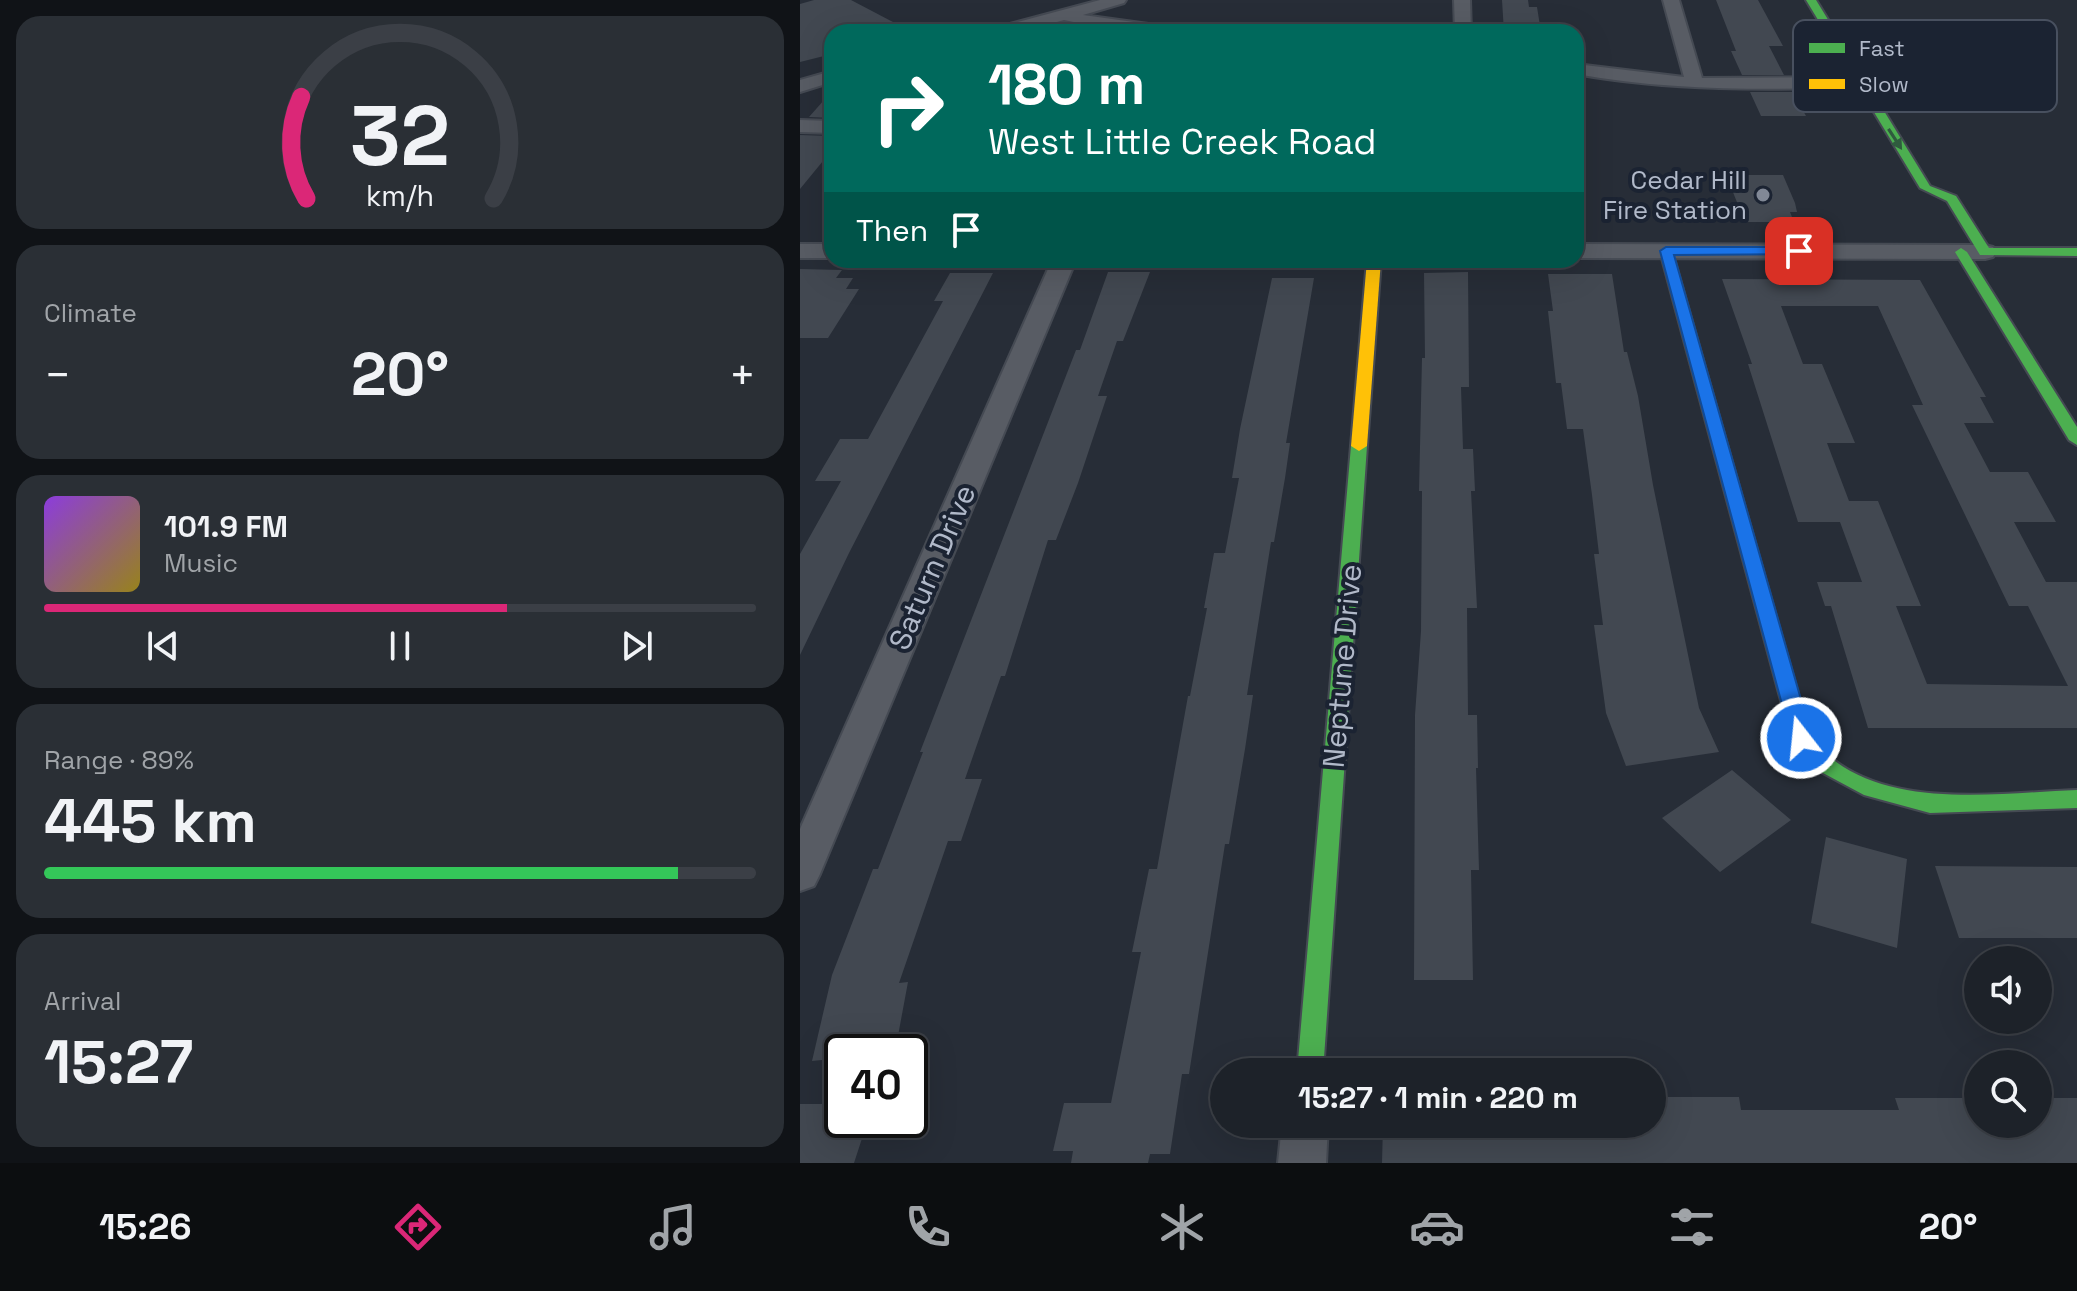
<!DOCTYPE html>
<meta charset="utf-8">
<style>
:root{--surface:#1d2229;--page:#2a2f35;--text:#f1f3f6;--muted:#a0a4a8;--line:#3b3f46;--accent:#db2777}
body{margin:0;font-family:"Space Grotesk",sans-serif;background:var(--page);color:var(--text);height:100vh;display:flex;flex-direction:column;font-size:30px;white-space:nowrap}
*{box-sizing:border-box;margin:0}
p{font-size:26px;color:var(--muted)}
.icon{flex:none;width:44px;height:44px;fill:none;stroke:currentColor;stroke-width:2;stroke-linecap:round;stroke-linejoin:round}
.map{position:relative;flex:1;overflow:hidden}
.side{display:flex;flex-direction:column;gap:16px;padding:16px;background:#101317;width:800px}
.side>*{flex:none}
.top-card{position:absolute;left:24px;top:24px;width:760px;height:244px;border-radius:24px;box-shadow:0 8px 32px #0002,0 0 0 2px var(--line);background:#00695c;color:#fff;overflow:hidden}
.fabs{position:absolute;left:1164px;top:946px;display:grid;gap:16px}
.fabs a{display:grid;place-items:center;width:88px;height:88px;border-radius:50%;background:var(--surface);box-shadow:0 8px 32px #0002,0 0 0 2px var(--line);font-size:40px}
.speed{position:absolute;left:24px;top:1034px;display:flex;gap:16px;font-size:40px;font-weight:700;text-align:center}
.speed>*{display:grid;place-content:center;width:104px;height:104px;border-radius:50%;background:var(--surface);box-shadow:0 8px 32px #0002,0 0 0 2px var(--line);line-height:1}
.speed .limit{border:4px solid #111;border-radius:12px;background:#fff;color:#111}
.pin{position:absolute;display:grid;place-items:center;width:68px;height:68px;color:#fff;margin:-34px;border-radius:16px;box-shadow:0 4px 12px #0006}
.me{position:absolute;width:88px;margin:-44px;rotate:344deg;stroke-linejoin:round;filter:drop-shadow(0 0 6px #0008)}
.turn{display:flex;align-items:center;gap:28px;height:168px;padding:0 32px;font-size:36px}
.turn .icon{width:104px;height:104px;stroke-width:2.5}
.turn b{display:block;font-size:56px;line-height:68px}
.then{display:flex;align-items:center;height:76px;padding:0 32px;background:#0003;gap:16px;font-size:30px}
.big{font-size:60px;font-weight:600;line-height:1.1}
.side .card{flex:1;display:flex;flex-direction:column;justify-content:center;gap:12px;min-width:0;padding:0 28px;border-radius:24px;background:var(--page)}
.side .dial{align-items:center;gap:0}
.dial svg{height:208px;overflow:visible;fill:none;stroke:var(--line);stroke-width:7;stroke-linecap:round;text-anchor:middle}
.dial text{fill:var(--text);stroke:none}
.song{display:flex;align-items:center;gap:24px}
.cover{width:96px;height:96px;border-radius:12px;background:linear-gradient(135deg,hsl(270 70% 55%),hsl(50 70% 35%))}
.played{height:8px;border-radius:4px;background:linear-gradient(90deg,var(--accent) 65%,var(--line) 65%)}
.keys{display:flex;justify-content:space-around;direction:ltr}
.heat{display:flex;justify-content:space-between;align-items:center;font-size:44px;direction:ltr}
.charge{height:12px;border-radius:6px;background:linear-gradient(90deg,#34c759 89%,var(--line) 0)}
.trip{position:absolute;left:410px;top:1058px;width:456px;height:80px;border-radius:40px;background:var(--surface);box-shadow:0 8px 32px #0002,0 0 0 2px var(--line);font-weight:600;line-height:80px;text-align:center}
.menu{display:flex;height:128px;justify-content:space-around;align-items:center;background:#0c0e10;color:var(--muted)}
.menu .icon{width:56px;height:56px}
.menu .active{color:var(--accent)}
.menu b{font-size:36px;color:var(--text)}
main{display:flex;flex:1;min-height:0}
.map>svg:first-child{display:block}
.building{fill:#424851;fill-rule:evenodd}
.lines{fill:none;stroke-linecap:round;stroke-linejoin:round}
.street-casing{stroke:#454a53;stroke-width:4}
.fast-casing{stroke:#454a53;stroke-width:4}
.slow-casing{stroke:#454a53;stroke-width:4}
.street{fill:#585c64;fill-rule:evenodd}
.fast{fill:#4caf50;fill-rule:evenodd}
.slow{fill:#ffc107;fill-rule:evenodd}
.oneway{fill:#2f5b3e}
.route{fill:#1a73e8;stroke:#114b97;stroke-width:2}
.poi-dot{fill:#818896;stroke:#1b2332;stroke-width:3}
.labels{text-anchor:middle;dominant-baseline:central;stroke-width:8;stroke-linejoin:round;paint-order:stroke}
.far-poi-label{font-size:26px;fill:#b1b9c9;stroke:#1b2332;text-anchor:end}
.street-label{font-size:30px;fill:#b1b9c9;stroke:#1b2332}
.key{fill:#1b2332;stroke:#48505f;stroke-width:2}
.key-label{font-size:22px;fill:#b1b9c9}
</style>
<main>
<section class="side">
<div class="card dial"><svg viewBox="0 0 100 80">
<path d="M14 69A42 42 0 1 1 86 69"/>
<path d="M14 69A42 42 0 0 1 12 30" stroke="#db2777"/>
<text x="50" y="56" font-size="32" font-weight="700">32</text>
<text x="50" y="72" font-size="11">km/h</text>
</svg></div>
<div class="card"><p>Climate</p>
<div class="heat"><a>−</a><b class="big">20°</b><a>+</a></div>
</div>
<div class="card">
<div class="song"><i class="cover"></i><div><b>101.9 FM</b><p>Music</p></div></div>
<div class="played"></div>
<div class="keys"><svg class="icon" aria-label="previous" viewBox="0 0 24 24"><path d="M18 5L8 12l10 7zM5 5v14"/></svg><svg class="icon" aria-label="pause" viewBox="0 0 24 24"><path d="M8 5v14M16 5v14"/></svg><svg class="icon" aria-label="next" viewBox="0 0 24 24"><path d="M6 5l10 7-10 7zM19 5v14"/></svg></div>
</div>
<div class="card"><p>Range · 89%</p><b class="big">445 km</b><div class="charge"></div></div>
<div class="card"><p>Arrival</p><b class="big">15:27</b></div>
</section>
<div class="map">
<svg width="1277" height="1163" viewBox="0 0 1277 1163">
<rect width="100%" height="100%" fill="#272d37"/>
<path class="building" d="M14,0H51L112,32H32V54L0,62V4Z
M702,0H728L729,7H737L741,32H704Z
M916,0H958L983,46H969L984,75H942L931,51H936Z
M32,91V118L9,117Z
M950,92H993L1006,116H961Z
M0,135L32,136V150L0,189Z
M926,175H983L995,203L997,212H990L994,222H945Z
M0,269L42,270L36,278H53L46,289H59L28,338H0Z
M308,272H350L323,341H317L298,396H307L278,483L256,540H248L205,676H201L165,779H182L161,841H148L99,983L108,982L95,1052H42V1058L12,1061L32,975L73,869H78L123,752H120L276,350H280Z
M668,272L669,387H661L663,449H673L675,491H671L677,608H667L668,715H677L678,768H676L679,870H671L673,980H614L615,715L621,631L622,491H619L622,358H625L624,273Z
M150,273H193L49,553L0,655V554L41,481H15L40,439H68L143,301H134Z
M748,274H812L824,352H827L838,396L853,485L899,708L919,752L826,766L806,713L794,625H803L794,554H799L792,495L783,429H767L761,383H756L748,311H753Z
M472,278H514L486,443H490L485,478L474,542H471L447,695H453L445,749L429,844H425L389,1074H382L370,1154H350L348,1163H271L273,1151H253L264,1103H311L341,952H332L349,869H357L388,696H390L407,608H404L414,553H425L439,478H432L440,429Z
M922,279L1120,280L1186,397H1180L1194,423H1164L1190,472H1228L1256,522H1214L1246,582H1277V728H1068L1031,606H1025L1017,582H1062L1040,522H998L948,364H952ZM981,306H1078L1123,405H1112L1209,606H1228L1268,686L1127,684L1096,606H1121L1078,501H1049L1027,443H1055L1022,364H1003Z
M932,770L991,820L920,872L862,818Z
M1026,837L1107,859L1097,948L1011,923Z
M1135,866L1277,867V938H1159Z
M852,1097H939L941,1110H1099L1095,1098H1178V1124H1238V1098H1277V1163H582L583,1124H852Z
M0,1104H42V1120H68L54,1163H0Z"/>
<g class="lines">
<g class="street-casing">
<path id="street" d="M300,0H326L324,3L283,15L363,26L463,27L471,32H322L264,20L220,32H193L195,28Z
M654,0H670L671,32H655Z
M863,0H879L902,78L1090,77L1099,82L1090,87C984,89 880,93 776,74V64L884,77Z
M32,71V82L0,92V80Z
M0,120L32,121V133L0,132Z
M0,244H32V258H0Z
M776,244L1185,245L1193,247L1196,252L1193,257L1185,259L776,258Z
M252,260H276L20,874L14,886L0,891V829Z
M482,1124H528L526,1163H478Z"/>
</g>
<g class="fast-casing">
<path id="fast" d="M1006,0H1016L1130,186L1156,196L1189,248H1277V256L1180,255L1147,201L1120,188Z
M866,247L872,251L1010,736C1068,814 1192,793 1277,790V808L1130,813L1064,795L1010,766L991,738L860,251Z
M1161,248L1167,252L1277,427V445L1269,440L1155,252Z
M559,441L567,446L523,1072H497L551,446Z"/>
</g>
<g class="slow-casing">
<path id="slow" d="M567,260H581L567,446L559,451L551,446Z"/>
</g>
<use href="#street" class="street"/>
<use href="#fast" class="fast"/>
<use href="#slow" class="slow"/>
</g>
<defs><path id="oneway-solid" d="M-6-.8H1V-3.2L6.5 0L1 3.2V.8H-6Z" transform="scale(2)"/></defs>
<use class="oneway" href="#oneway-solid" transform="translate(1095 139) rotate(57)"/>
<path class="route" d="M999,247L1005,251L1003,254L874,255L1012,738L1009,744H994L991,738L860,251L866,247Z"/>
<circle class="poi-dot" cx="963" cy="195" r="8"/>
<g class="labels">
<g class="far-poi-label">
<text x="947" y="180">Cedar Hill<tspan x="947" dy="30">Fire Station</tspan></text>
</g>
<g class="street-label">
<text transform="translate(132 567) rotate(-67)">Saturn Drive</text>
<text transform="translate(542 666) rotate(-85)">Neptune Drive</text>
</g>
</g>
<rect x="993" y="20" width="264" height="92" rx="12" class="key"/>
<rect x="1009" y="43" width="36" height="10" fill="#4caf50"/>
<rect x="1009" y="79" width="36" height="10" fill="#ffc107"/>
<g class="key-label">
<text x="1059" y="56">Fast</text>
<text x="1059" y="92">Slow</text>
</g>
</svg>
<div class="fabs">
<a><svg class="icon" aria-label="sound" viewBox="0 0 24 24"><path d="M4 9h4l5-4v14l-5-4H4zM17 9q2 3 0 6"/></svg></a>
<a><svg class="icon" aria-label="search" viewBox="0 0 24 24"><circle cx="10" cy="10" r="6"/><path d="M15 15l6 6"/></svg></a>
</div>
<div class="speed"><div class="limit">40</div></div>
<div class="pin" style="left:999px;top:251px;background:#d93025"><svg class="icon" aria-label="arrive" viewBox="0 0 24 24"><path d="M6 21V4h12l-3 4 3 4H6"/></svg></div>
<svg class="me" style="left:1001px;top:738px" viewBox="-20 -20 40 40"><circle r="17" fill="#1a73e8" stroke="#fff" stroke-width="3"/><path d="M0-11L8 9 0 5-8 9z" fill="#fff"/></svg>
<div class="trip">15:27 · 1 min · 220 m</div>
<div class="top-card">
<div class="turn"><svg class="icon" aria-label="right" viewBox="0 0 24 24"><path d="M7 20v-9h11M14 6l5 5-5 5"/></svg><div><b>180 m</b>West Little Creek Road</div></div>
<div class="then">Then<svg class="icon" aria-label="arrive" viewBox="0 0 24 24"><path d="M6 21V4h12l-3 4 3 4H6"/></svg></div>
</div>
</div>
</main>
<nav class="menu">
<b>15:26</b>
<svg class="icon active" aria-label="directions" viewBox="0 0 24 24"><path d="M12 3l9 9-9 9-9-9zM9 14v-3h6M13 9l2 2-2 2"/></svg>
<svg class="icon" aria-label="music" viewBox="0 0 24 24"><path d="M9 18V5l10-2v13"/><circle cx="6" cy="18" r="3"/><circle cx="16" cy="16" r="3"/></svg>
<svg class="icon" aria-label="phone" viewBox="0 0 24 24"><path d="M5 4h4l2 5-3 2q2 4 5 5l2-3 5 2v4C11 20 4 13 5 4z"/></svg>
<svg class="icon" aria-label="climate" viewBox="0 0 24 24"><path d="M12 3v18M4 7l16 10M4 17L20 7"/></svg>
<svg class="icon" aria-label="car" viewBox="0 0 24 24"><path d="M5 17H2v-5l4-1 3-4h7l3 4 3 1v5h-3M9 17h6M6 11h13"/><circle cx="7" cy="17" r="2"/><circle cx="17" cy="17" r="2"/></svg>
<svg class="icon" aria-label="filters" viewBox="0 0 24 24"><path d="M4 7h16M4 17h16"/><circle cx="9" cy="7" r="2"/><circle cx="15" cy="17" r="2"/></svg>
<b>20°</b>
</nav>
